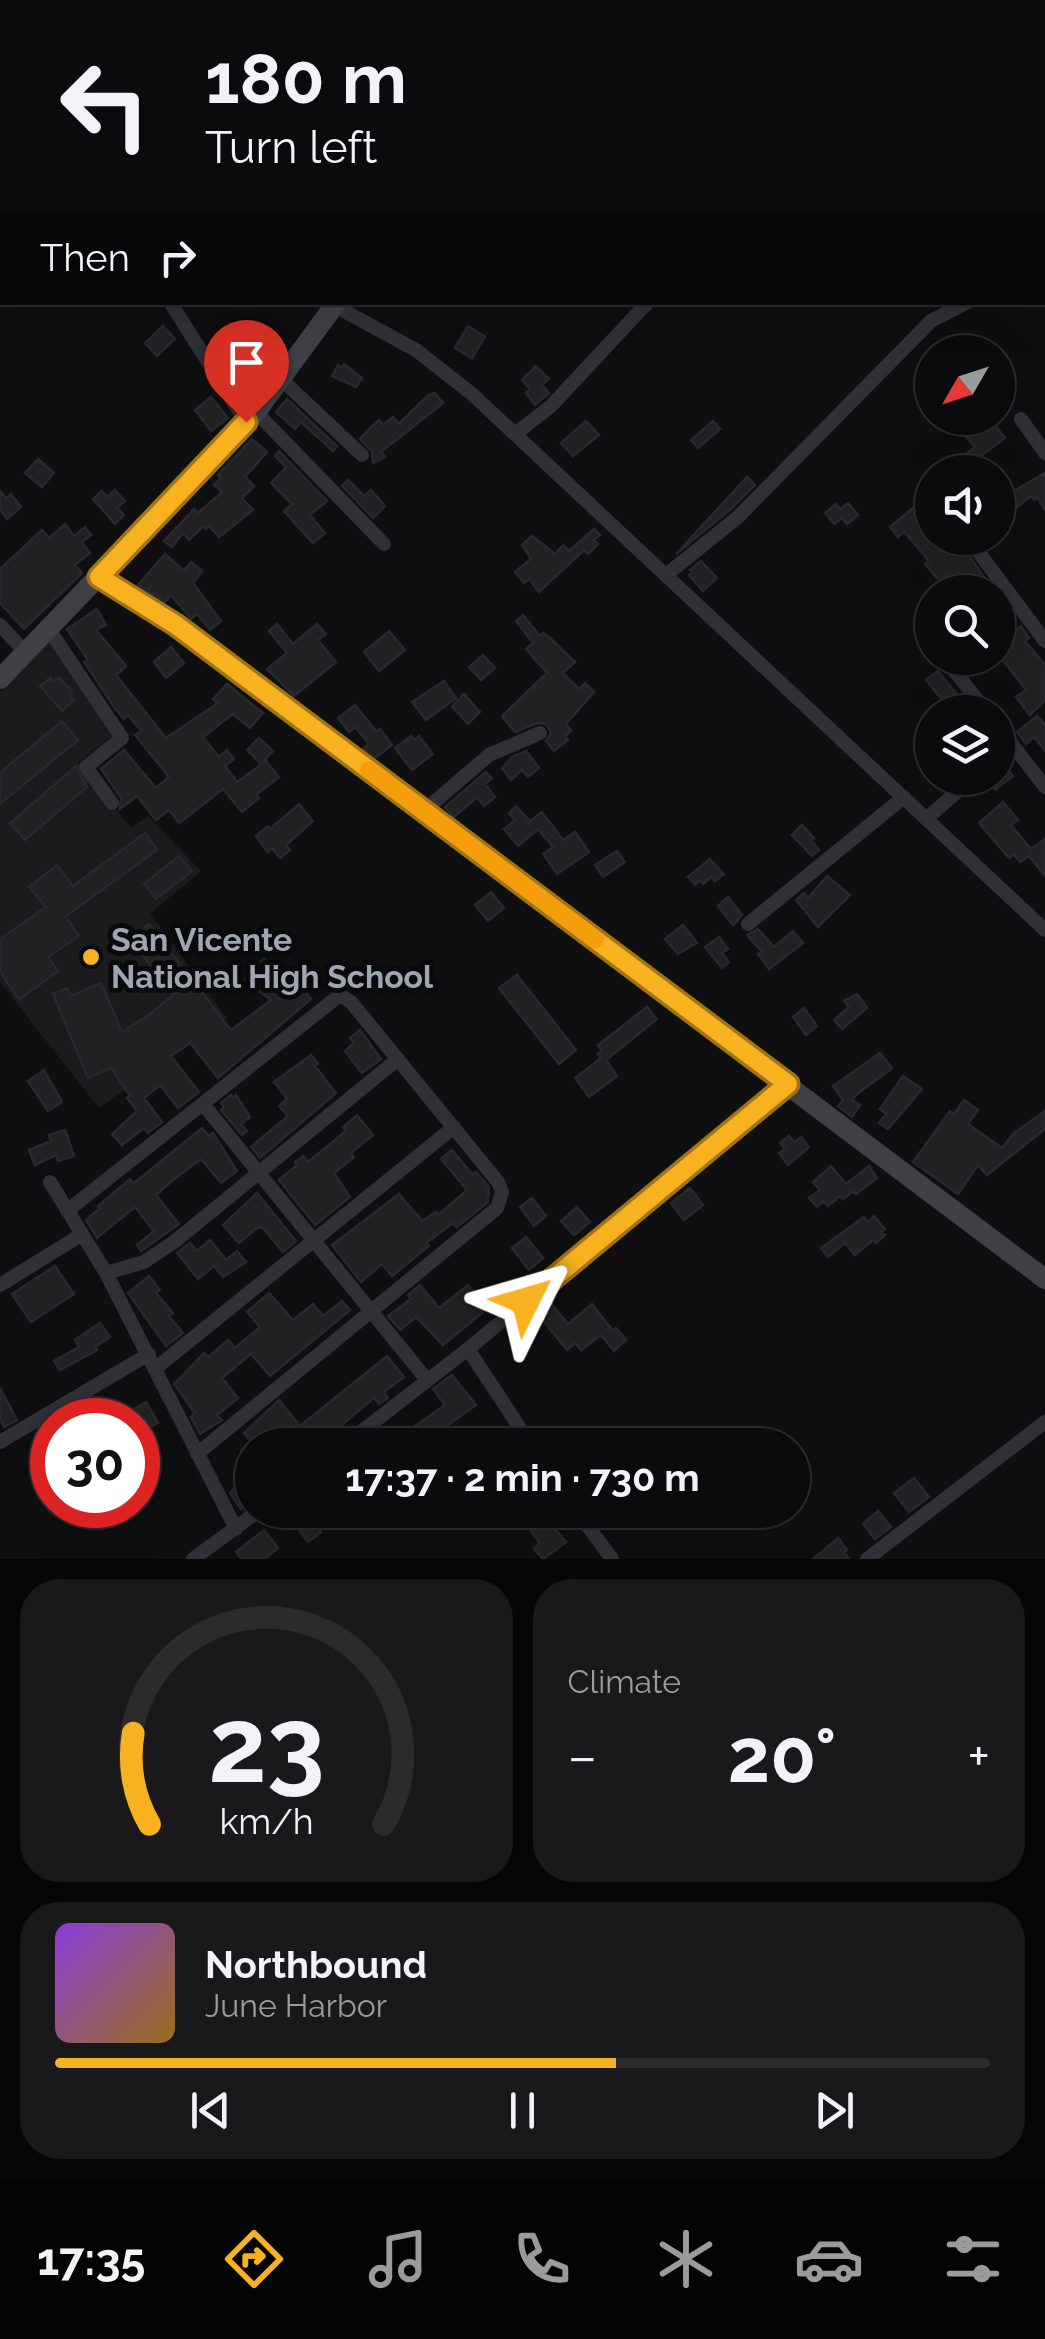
<!DOCTYPE html>
<meta charset="utf-8">
<style>
:root{--surface:#0b0b0d;--page:#19191b;--text:#f1f3f6;--muted:#9a9b9d;--line:#2b2b2e;--accent:#f8b220}
body{margin:0;font-family:Raleway,sans-serif;background:var(--page);color:var(--text);height:100vh;display:flex;flex-direction:column;font-size:38px;white-space:nowrap}
*{box-sizing:border-box;margin:0}
p{font-size:32px;color:var(--muted)}
.icon{flex:none;width:55px;height:55px;fill:none;stroke:currentColor;stroke-width:2;stroke-linecap:round;stroke-linejoin:round}
.map{position:relative;height:1559px;overflow:hidden}
.drawer{display:flex;flex-direction:column;gap:20px;padding:20px;background:#060607;flex:1}
.drawer>*{flex:none}
.guide{position:absolute;left:0px;top:0px;width:1045px;height:305px;box-shadow:0 10px 40px #0002,0 0 0 2px var(--line);background:#0b0b0d;color:var(--text);overflow:hidden}
.needle{width:65px;rotate:231deg}
.tools{position:absolute;left:915px;top:335px;display:grid;gap:20px}
.tools a{display:grid;place-items:center;width:100px;height:100px;border-radius:50%;background:var(--surface);box-shadow:0 10px 40px #0002,0 0 0 2px var(--line);font-size:50px}
.speed{position:absolute;left:30px;top:1398px;display:flex;gap:20px;font-size:50px;font-weight:700;text-align:center}
.speed>*{display:grid;place-content:center;width:130px;height:130px;border-radius:50%;background:var(--surface);box-shadow:0 10px 40px #0002,0 0 0 2px var(--line);line-height:1}
.speed .limit{border:15px solid #d22;background:#fff;color:#111}
.pin{position:absolute;display:grid;place-items:center;width:85px;height:85px;color:#fff;margin:-102px -42px;border-radius:50% 50% 50% 0;rotate:-45deg;box-shadow:0 0 10px #0007}
.pin .icon{rotate:45deg}
.me{position:absolute;width:110px;margin:-55px;rotate:50deg;stroke-linejoin:round;filter:drop-shadow(0 0 8px #0008)}
.turn{display:flex;align-items:center;gap:35px;height:210px;padding:0 40px;font-size:45px}
.turn .icon{width:130px;height:130px;stroke-width:2.5}
.turn b{display:block;font-size:70px;line-height:85px}
.then{display:flex;align-items:center;height:95px;padding:0 40px;background:#0003;gap:20px;font-size:38px}
.big{font-size:75px;font-weight:700;line-height:1.1}
.drawer .card{flex:1;display:flex;flex-direction:column;justify-content:center;gap:15px;min-width:0;padding:0 35px;border-radius:40px;background:var(--page)}
.drawer .dial{align-items:center;gap:0}
.dial svg{height:260px;overflow:visible;fill:none;stroke:var(--line);stroke-width:7;stroke-linecap:round;text-anchor:middle}
.dial text{fill:var(--text);stroke:none}
.song{display:flex;align-items:center;gap:30px}
.cover{width:120px;height:120px;border-radius:15px;background:linear-gradient(135deg,hsl(270 70% 55%),hsl(40 70% 35%))}
.played{height:10px;border-radius:5px;background:linear-gradient(90deg,var(--accent) 60%,var(--line) 60%)}
.keys{display:flex;justify-content:space-around;direction:ltr}
.heat{display:flex;justify-content:space-between;align-items:center;font-size:55px;direction:ltr}
.drawer .tiles{flex:1;display:grid;gap:20px;grid-template-columns:1fr 1fr}
.card:last-child{grid-column:span 2}
.trip{position:absolute;left:235px;top:1428px;width:575px;height:100px;border-radius:50px;background:var(--surface);box-shadow:0 10px 40px #0002,0 0 0 2px var(--line);font-weight:700;line-height:100px;text-align:center}
.dock{display:flex;height:160px;justify-content:space-around;align-items:center;background:#040405;color:var(--muted)}
.dock .icon{width:70px;height:70px}
.dock .on{color:var(--accent)}
.dock b{font-size:45px;color:var(--text)}
.map>svg:first-child{display:block}
.built{fill:#1b1b1e}
.building{fill:#222225;stroke:#29292d;stroke-width:2.5}
.lines{fill:none;stroke-linecap:round;stroke-linejoin:round}
.street{stroke:#303136;stroke-width:14}
.secondary{stroke:#3e4046;stroke-width:20}
.route-casing{stroke:#a17415;stroke-width:25}
.route{stroke:#f8b220;stroke-width:18}
.slow{stroke:#f59e0b;stroke-width:18}
.poi-dot{fill:#f8b220;stroke:#0a0a0c;stroke-width:4}
.labels{text-anchor:middle;dominant-baseline:central;stroke-width:10;stroke-linejoin:round;paint-order:stroke}
.poi-label{font-size:32px;font-weight:bold;fill:#a0a5b2;stroke:#0a0a0c;text-anchor:start}
</style>
<div class="map">
<svg width="1045" height="1559" viewBox="0 0 1045 1559">
<rect width="100%" height="100%" fill="#0f0f11"/>
<path class="built" d="M52,638L114,734L78,763L131,828L148,816L201,871L150,914L227,1018L99,1108L0,982V692Z"/>
<path class="building" d="M163,326L175,339L157,356L145,343Z
M468,326L485,337L472,358L455,348Z
M248,338L252,343L255,341L263,351L250,362L245,355L240,359L233,350Z
M344,364L362,378L356,387L332,376L338,365L342,368Z
M536,366L549,379L542,385L549,393L535,405L526,393L530,389L522,380Z
M435,393L443,403L381,452L385,457L373,463L372,451L360,439L369,429L379,420L383,425L393,417L399,424L428,395Z
M211,397L228,418L211,431L195,410Z
M287,399L337,446L333,451L301,422L295,429L276,412Z
M991,420L1005,438L962,470L955,463L975,447L967,438Z
M586,421L599,435L573,456L561,443Z
M713,421L720,429L698,448L691,440Z
M252,439L267,452L245,477L254,486L242,498L253,510L219,537L209,526L206,529L203,526L189,540L183,533L172,547L164,541L194,509L198,513L222,492L214,485L221,478L218,475Z
M279,451L327,501L310,515L325,533L313,543L284,511L292,504L271,483L286,467L275,456Z
M38,459L54,473L42,487L25,473Z
M1045,473V511L1038,498L1034,500L1031,496L1017,507L1007,495Z
M747,477L755,485L731,509L676,554Z
M348,480L364,496L371,490L385,506L373,518L342,486Z
M115,490L125,501L117,508L124,515L115,524L93,499L102,491L107,497Z
M0,491L6,498L11,494L21,507L7,519L0,510Z
M848,503L858,515L847,524L842,518L834,524L825,513L836,504L840,509Z
M919,503L932,522V538H958L987,582L974,592H964L955,582L946,589L925,564L929,561L913,542L904,532L898,537L890,527Z
M65,524L74,536L85,527L91,535L82,542L90,553L75,565L82,573L24,629L0,603V569L42,530L49,538Z
M594,529L600,535L594,540L598,544L588,554L584,550L539,592L529,579L524,583L515,572L531,559L522,545L532,536L555,554L563,545L569,551Z
M165,554L184,571L191,562L202,571L193,583L221,621L210,630L197,614L191,619L171,595L165,602L138,585Z
M701,561L717,578L703,591L689,575L692,572L690,570Z
M97,609L106,625L96,630L126,666L116,675L166,738L218,703L213,699L227,684L263,713L250,728L233,714L203,737L219,757L227,750L234,759L225,766L237,782L266,761L279,777L256,795L259,798L242,812L223,789L179,823L169,810L156,820L137,796L120,809L121,798L101,769L124,750L156,788L169,777L135,735L141,731L128,715L124,719L116,710L84,662L88,660L67,629Z
M523,615L540,636L543,633L549,637L575,662L563,673L579,689L585,683L594,692L566,724L571,731L565,736L568,740L554,751L546,741L551,733L546,724L537,723L515,732L502,716L547,673L526,649L533,643L516,621Z
M277,624L293,644L317,624L326,634L318,640L336,662L294,696L267,669L287,653L269,631Z
M1021,626L1029,638L1025,641L1045,665V700L1030,715L1016,697L1026,690L998,654V644Z
M389,631L405,650L379,671L364,652Z
M171,647L184,663L166,678L154,662Z
M483,655L495,668L481,680L469,667Z
M938,671L959,697L948,707L926,680Z
M59,677L72,691L69,694L74,700L62,711L40,686L50,678L53,682Z
M444,681L456,698L426,720L412,702Z
M464,694L480,712L468,724L452,706Z
M355,705L377,732L380,729L392,745L375,758L363,749L369,744L355,727L349,732L338,718Z
M1037,716L1045,725V751L1034,737L1026,744L1017,732Z
M62,721L78,740L0,804V775L3,770Z
M411,736L414,740L419,736L433,754L412,770L395,748Z
M259,738L273,751L261,764L247,750Z
M526,751L539,768L528,777L522,770L511,780L502,768L512,757Z
M998,757L1013,776L995,790L986,778H998Z
M76,766L87,787L25,840L10,823Z
M486,772L492,778L485,784L495,797L484,806L477,797L454,817L445,807Z
M1003,802L1018,820L1011,825L1031,849L1045,839V876L1029,856L1020,862L1014,854L1009,858L979,823Z
M299,804L313,821L286,845L290,850L280,858L272,848L268,852L256,836L268,826L270,829Z
M516,806L530,821L542,812L563,840L575,832L589,852L557,874L543,854L553,847L538,829L518,846L504,829L515,820L509,813Z
M802,825L814,838L811,840L819,850L812,856L792,835Z
M145,833L157,850L69,914L66,917L79,936L48,957L58,971L19,1000L0,971V939L46,907L29,887L57,865L73,886Z
M617,851L625,862L603,877L595,865Z
M179,856L192,871L156,899L144,884Z
M710,859L724,874L715,881L711,877L703,884L700,880L695,885L688,877Z
M827,876L850,895L818,927L796,900L804,893L808,898Z
M491,892L504,908L488,921L475,905Z
M728,897L742,915L733,925L718,906Z
M149,924L231,1030L271,1000L245,980L264,959L286,984L294,977L311,999L218,1078L190,1043L171,1056L199,1092L178,1108L160,1085L144,1098L162,1122L148,1133L144,1128L122,1145L112,1134L137,1111L127,1098L130,1096L111,1068L88,1078L53,994L67,988L71,996L101,983L122,1032L149,1015L173,995L130,939Z
M683,925L697,943L678,954L665,939Z
M758,929L774,947L793,931L803,943L769,969L758,954L762,952L747,935Z
M719,937L728,949L722,953L729,962L722,968L705,947Z
M517,975L576,1050L559,1064L499,988Z
M857,994L867,1008L842,1029L834,1020L849,1007L844,1001Z
M647,1007L657,1019L606,1060L617,1076L589,1097L575,1078L601,1058L598,1054L602,1051L598,1045Z
M804,1008L817,1026L806,1035L793,1017Z
M360,1030L381,1059L362,1073L345,1051L354,1043L350,1038Z
M880,1053L892,1068L856,1095L852,1100L860,1105L852,1117L838,1106L843,1100L833,1086Z
M311,1055L318,1063L315,1066L336,1093L260,1158L251,1147L288,1116L279,1106L287,1099L274,1082Z
M44,1070L62,1102L48,1111L28,1081Z
M903,1076L922,1089L888,1129L879,1123L886,1114L880,1109Z
M231,1095L233,1098L236,1095L250,1117L241,1124L247,1131L242,1135L221,1110L224,1107L221,1103Z
M964,1100L978,1110L968,1124L1002,1148L1014,1133L1045,1111V1129L987,1175L978,1165L958,1194L913,1162L950,1111L954,1114Z
M357,1115L373,1135L351,1153L354,1157L334,1173L350,1197L315,1225L279,1180L297,1165L295,1162L303,1156L308,1162L346,1131L343,1127Z
M202,1128L209,1136L213,1133L237,1171L221,1183L201,1159L174,1179L156,1195L179,1224L141,1251L137,1245L154,1231L135,1207L97,1238L86,1220L100,1208L98,1206L130,1179L133,1183L139,1179Z
M65,1130L74,1156L58,1161L56,1155L35,1165L29,1150L51,1141L49,1135Z
M789,1136L795,1142L801,1137L809,1147L788,1165L779,1153L785,1149L780,1143Z
M452,1150L472,1174L476,1172L489,1187L488,1202L457,1227L453,1223L426,1243L429,1246L392,1276L382,1264L361,1282L332,1245L399,1194L422,1221L436,1212L438,1215L467,1190L441,1159Z
M831,1166L846,1184L869,1166L877,1178L856,1194L853,1191L843,1199L840,1196L828,1206L823,1201L817,1207L809,1198L820,1190L813,1182Z
M690,1188L703,1205L684,1220L671,1203Z
M257,1193L296,1241L283,1252L263,1228L258,1227L239,1243L223,1225Z
M532,1198L546,1216L534,1226L520,1207Z
M577,1207L590,1222L574,1235L561,1221Z
M874,1216L885,1229L881,1232L885,1235L876,1243L873,1240L855,1255L845,1243L828,1257L821,1248L864,1217L868,1222Z
M526,1237L543,1258L529,1270L512,1248Z
M210,1240L226,1260L237,1251L246,1262L223,1277L214,1266L198,1279L177,1253L190,1243L197,1251Z
M55,1266L74,1294L31,1322L12,1294Z
M149,1276L160,1290L156,1293L173,1313L169,1316L183,1333L166,1346L128,1293Z
M420,1285L439,1308L468,1285L487,1309L443,1345L416,1317L400,1330L388,1316L411,1299L408,1295Z
M269,1293L293,1320L313,1304L323,1316L342,1301L350,1310L270,1376L251,1354L222,1378L238,1398L217,1415L222,1420L200,1434L191,1417L195,1413L174,1384L204,1353L208,1357L228,1340L235,1348L260,1327L247,1312Z
M550,1302L568,1324L592,1304L613,1331L616,1328L626,1340L614,1351L601,1335L581,1350L575,1343L567,1350L537,1313Z
M100,1323L110,1337L95,1347L97,1350L60,1370L54,1361L79,1347L75,1340Z
M387,1356L404,1377L384,1392L388,1398L379,1404L374,1398L338,1428L341,1430L335,1435L332,1445H292L284,1435L279,1439L274,1433L260,1445H254L244,1433L279,1400L300,1426Z
M452,1375L476,1405L426,1441L415,1426L445,1405L433,1389Z
M0,1388L17,1420L4,1427L0,1419Z
M146,1402L158,1423L146,1429L144,1425L138,1429V1420H132L128,1413Z
M252,1468V1499L241,1509L230,1493Z
M914,1478L929,1497L909,1512L894,1493Z
M878,1511L891,1527L875,1539L863,1524Z
M308,1515L321,1532L308,1542L295,1525Z
M547,1519L566,1542L543,1559L534,1549L540,1543L531,1531Z
M264,1530L278,1548L264,1559H242L236,1552Z
M838,1538L847,1550L844,1552L849,1559H813Z"/>
<g class="lines">
<path class="street" d="M419,0L420,2
M996,0L998,2
M43,2L46,0
M908,2L911,0
M1042,13L1045,12
M0,20L2,25
M1042,61L1045,64
M0,108L2,100
M170,302L246,422
M335,306L416,350L472,394L1045,930
M281,379L362,455
M256,412L384,544
M1021,419L1045,453
M515,434L551,406L648,302
M968,538L1045,641
M666,575L738,517L931,321L968,302
M0,625L26,653
M50,631L122,738L86,767L112,803
M945,659L987,712
M998,726L1045,787
M424,811L489,755L540,733
M927,818L973,778
M748,924L904,797
M203,1104L427,1380
M50,1182L106,1273L236,1529
M67,1211L340,995L351,1002L498,1182L502,1192L497,1208L197,1454
M106,1273L144,1262L174,1242L398,1059
M0,1285L81,1235
M468,1349L531,1445
M156,1368L454,1127
M0,1442L149,1354
M344,1445L468,1349L788,1084
M576,1510L612,1559
M193,1559L260,1510
M867,1559L1045,1422"/>
<path class="secondary" d="M685,2L694,0
M99,577L176,625L1045,1279
M0,679L256,412L337,302"/>
</g>
<g class="lines">
<g class="route-casing">
<path id="route" d="M246,422L99,577L176,625L788,1084L526,1301"/>
</g>
<use href="#route" class="route"/>
<path class="slow" d="M369,770L595,939"/>
</g>
<circle class="poi-dot" cx="91" cy="957" r="10"/>
<g class="labels">
<g class="poi-label">
<text x="111" y="939">San Vicente<tspan x="111" dy="37">National High School</tspan></text>
</g>
</g>
</svg>
<div class="tools">
<a><svg class="needle" viewBox="-14 -14 28 28"><path d="M0-13l5 13h-10z" fill="#e53935"/><path d="M0 13l5-13h-10z" fill="#9a9b9d"/></svg></a>
<a><svg class="icon" aria-label="sound" viewBox="0 0 24 24"><path d="M4 9h4l5-4v14l-5-4H4zM17 9q2 3 0 6"/></svg></a>
<a><svg class="icon" aria-label="search" viewBox="0 0 24 24"><circle cx="10" cy="10" r="6"/><path d="M15 15l6 6"/></svg></a>
<a><svg class="icon" aria-label="layers" viewBox="0 0 24 24"><path d="M12 4l9 5-9 5-9-5zM3 14l9 5 9-5"/></svg></a>
</div>
<div class="speed"><div class="limit">30</div></div>
<div class="pin" style="left:246px;top:422px;background:#d93025"><svg class="icon" aria-label="arrive" viewBox="0 0 24 24"><path d="M6 21V4h12l-3 4 3 4H6"/></svg></div>
<svg class="me" style="left:526px;top:1301px" viewBox="-20 -20 40 40"><path d="M0-17L14 15 0 8-14 15z" fill="#f8b220" stroke="#fff" stroke-width="4"/></svg>
<div class="trip">17:37 · 2 min · 730 m</div>
<div class="guide">
<div class="turn"><svg class="icon" aria-label="left" viewBox="0 0 24 24"><path d="M17 20v-9H6M10 6l-5 5 5 5"/></svg><div><b>180 m</b>Turn left</div></div>
<div class="then">Then<svg class="icon" aria-label="right" viewBox="0 0 24 24"><path d="M7 20v-9h11M14 6l5 5-5 5"/></svg></div>
</div>
</div>
<section class="drawer">
<div class="tiles">
<div class="card dial"><svg viewBox="0 0 100 80">
<path d="M14 69A42 42 0 1 1 86 69"/>
<path d="M14 69A42 42 0 0 1 9 41" stroke="#f8b220"/>
<text x="50" y="56" font-size="32" font-weight="700">23</text>
<text x="50" y="72" font-size="11">km/h</text>
</svg></div>
<div class="card"><p>Climate</p>
<div class="heat"><a>−</a><b class="big">20°</b><a>+</a></div>
</div>
<div class="card">
<div class="song"><i class="cover"></i><div><b>Northbound</b><p>June Harbor</p></div></div>
<div class="played"></div>
<div class="keys"><svg class="icon" aria-label="previous" viewBox="0 0 24 24"><path d="M18 5L8 12l10 7zM5 5v14"/></svg><svg class="icon" aria-label="pause" viewBox="0 0 24 24"><path d="M8 5v14M16 5v14"/></svg><svg class="icon" aria-label="next" viewBox="0 0 24 24"><path d="M6 5l10 7-10 7zM19 5v14"/></svg></div>
</div>
</div>
</section>
<nav class="dock">
<b>17:35</b>
<svg class="icon on" aria-label="directions" viewBox="0 0 24 24"><path d="M12 3l9 9-9 9-9-9zM9 14v-3h6M13 9l2 2-2 2"/></svg>
<svg class="icon" aria-label="music" viewBox="0 0 24 24"><path d="M9 18V5l10-2v13"/><circle cx="6" cy="18" r="3"/><circle cx="16" cy="16" r="3"/></svg>
<svg class="icon" aria-label="phone" viewBox="0 0 24 24"><path d="M5 4h4l2 5-3 2q2 4 5 5l2-3 5 2v4C11 20 4 13 5 4z"/></svg>
<svg class="icon" aria-label="climate" viewBox="0 0 24 24"><path d="M12 3v18M4 7l16 10M4 17L20 7"/></svg>
<svg class="icon" aria-label="car" viewBox="0 0 24 24"><path d="M5 17H2v-5l4-1 3-4h7l3 4 3 1v5h-3M9 17h6M6 11h13"/><circle cx="7" cy="17" r="2"/><circle cx="17" cy="17" r="2"/></svg>
<svg class="icon" aria-label="filters" viewBox="0 0 24 24"><path d="M4 7h16M4 17h16"/><circle cx="9" cy="7" r="2"/><circle cx="15" cy="17" r="2"/></svg>
</nav>
